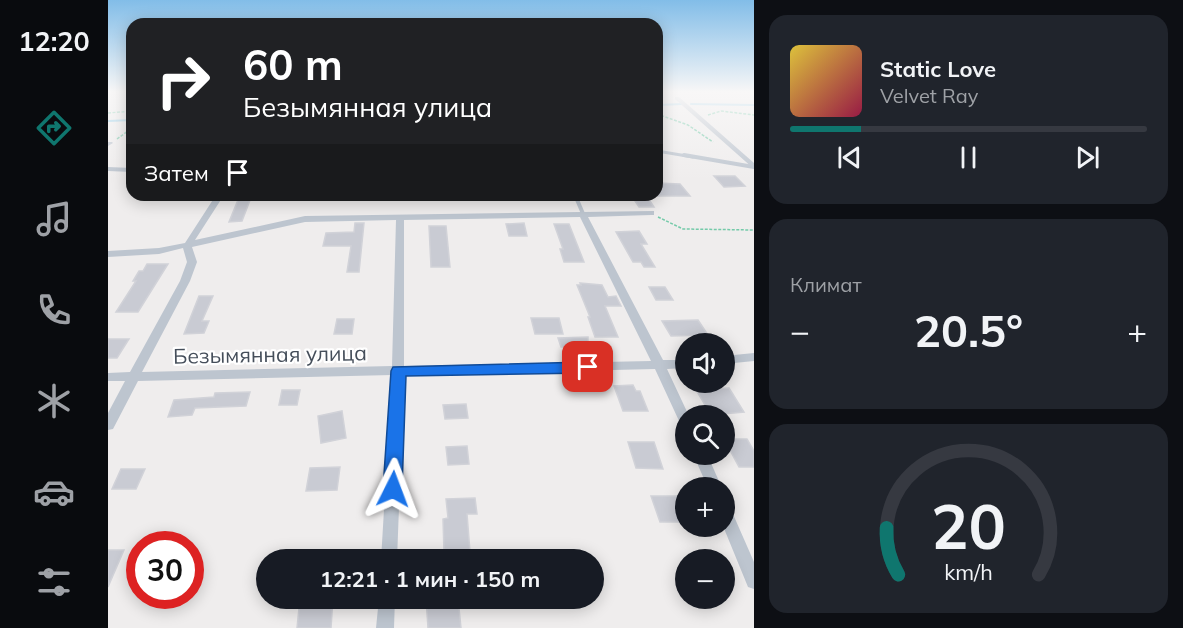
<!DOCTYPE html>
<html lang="ru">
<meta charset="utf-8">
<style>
:root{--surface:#171b24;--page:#20242c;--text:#f1f3f6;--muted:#9ea1a6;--line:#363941;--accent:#0f766e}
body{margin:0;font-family:Mulish,sans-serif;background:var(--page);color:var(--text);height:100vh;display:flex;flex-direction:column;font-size:22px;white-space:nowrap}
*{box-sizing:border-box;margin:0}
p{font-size:20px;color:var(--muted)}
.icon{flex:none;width:33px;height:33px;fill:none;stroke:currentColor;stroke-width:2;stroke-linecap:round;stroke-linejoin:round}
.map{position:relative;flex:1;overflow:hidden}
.sheet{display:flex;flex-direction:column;gap:15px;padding:15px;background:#0d0f14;width:429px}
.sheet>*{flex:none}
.top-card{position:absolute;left:18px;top:18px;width:537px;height:183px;border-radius:18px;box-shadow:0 3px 15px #0003;background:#202124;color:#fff;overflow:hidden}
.controls{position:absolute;left:567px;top:333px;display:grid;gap:12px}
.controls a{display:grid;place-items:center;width:60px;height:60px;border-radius:50%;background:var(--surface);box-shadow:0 3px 15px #0003;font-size:30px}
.speed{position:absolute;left:18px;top:531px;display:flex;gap:12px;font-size:30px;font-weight:700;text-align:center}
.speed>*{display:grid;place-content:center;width:78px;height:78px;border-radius:50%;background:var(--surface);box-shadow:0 3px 15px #0003;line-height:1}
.speed .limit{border:9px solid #d22;background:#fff;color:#111}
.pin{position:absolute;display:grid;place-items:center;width:51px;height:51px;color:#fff;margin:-26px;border-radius:12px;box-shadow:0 3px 9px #0006}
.me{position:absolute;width:66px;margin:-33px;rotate:3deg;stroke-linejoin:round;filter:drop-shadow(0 0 4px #0008)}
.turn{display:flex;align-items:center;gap:21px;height:126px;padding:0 18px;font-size:27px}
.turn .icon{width:78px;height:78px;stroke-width:2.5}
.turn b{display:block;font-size:42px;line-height:51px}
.then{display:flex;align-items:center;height:57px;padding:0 18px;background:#0003;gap:12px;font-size:22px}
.big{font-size:45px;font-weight:700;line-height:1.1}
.sheet .widget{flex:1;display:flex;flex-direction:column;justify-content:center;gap:9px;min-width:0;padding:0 21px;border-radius:18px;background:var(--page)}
.sheet .dial{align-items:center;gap:0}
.dial svg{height:156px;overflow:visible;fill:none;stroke:var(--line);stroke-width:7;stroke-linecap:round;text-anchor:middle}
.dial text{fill:var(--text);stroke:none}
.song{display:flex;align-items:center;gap:18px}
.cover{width:72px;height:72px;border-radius:9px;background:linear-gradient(135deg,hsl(50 70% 55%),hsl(340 70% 35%))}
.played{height:6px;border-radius:3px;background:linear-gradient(90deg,var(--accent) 20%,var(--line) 20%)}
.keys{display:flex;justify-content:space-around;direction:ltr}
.heat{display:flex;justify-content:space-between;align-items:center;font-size:33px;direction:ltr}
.trip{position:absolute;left:148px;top:549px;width:348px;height:60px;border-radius:30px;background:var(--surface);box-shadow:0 3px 15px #0003;font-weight:700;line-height:60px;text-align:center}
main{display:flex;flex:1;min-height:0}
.dock{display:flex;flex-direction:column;width:108px;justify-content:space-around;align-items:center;background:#090b0e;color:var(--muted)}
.dock .icon{width:42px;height:42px}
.dock .active{color:var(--accent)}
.dock b{font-size:27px;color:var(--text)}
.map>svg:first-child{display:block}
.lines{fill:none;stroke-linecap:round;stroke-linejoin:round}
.stream{stroke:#89cbe9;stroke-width:2}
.building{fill:#c9cbd3;stroke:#d1d2d8;stroke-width:1.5}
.path{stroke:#74caa9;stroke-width:1.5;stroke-dasharray:3 1.5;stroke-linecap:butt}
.service-far1{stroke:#bdc5cf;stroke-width:3}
.service{stroke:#bdc5cf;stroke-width:4}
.minor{fill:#bdc5cf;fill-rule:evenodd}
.route{fill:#1a73e8;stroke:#114b97;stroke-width:1.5}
.labels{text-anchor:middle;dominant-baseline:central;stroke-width:4.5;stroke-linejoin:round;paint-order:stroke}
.street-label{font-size:21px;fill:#454e5a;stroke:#fff}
</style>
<main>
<nav class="dock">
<b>12:20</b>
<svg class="icon active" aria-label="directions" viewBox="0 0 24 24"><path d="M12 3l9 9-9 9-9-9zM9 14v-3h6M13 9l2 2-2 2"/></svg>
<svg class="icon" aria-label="music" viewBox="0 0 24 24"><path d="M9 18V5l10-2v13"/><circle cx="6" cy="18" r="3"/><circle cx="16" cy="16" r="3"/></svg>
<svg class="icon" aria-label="phone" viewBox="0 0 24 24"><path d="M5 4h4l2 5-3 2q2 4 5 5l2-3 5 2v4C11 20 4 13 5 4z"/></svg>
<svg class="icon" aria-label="climate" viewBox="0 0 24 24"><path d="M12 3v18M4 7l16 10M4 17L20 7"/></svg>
<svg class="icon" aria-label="car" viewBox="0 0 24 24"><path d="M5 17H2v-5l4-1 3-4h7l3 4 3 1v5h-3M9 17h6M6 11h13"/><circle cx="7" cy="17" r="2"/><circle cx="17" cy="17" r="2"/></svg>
<svg class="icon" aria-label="filters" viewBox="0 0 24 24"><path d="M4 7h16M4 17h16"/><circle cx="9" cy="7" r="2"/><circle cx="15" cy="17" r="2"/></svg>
</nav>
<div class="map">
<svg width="646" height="628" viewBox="0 0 646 628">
<rect width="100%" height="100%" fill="#efeded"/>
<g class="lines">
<path class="stream" d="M583,104L646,105
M549,105L574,104
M0,121L24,120"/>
</g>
<path class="building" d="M606,176H627L637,186L616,187Z
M549,183L572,184L582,196H549Z
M132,195H144L134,221L121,222Z
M523,195H538L546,207H531Z
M247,223H256L251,272H239L243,246H215L218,233L246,232Z
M416,223L419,236H401L398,224Z
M446,224H461L476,262H456L452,249H455Z
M321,226H338L342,267H323Z
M531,231L539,244H533L547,267H536L533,262H525L508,232Z
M39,264H60L30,312H8L28,281H25L31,271H35Z
M472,283L494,285L500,297L508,296L513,306H497L510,337H487L480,317H482L469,285H473Z
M541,287H557L565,300H548Z
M91,296H105L94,321H101L96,333L76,334Z
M423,318H451L455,334H427Z
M229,319H246L244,334H226Z
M590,320L600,335L563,336L554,321Z
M480,337V347H453L450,338Z
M0,339H21L9,358H0Z
M525,385L528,391H532L540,411H515L506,386Z
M621,388L636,412L603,415L588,390Z
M174,390H192L189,405H171Z
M142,392L138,406L87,408L84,415L60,417L66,400L106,397L107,393Z
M358,404L360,418L337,419L335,405Z
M234,411L238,438L213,443L210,416Z
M616,439H639L646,451V467H631Z
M520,442H546L555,469L528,468Z
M359,446L361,464L340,465L338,447Z
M232,467L229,490L198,491L202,468Z
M13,469H37L28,489H4Z
M543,496H578V522H552Z
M367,498L369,514H359L362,552H336L335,519L340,518L338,499Z
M0,550H16L0,587Z
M192,598H225L223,628H189Z
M318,598H350L353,628H320Z"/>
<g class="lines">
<path class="path" d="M0,113L24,111
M549,114L580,125L605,142
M600,115L613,111L646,115
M9,139L24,128
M550,217L575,229L646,230"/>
<path class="service-far1" d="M549,151L585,157"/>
<path class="service" d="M576,155L646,167
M467,195L476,216"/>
<path class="minor" d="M567,97H571L646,163V169L567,99Z
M0,142H4L5,143L0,146Z
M0,167L24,168V172L0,171Z
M108,195H116L87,240L197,216L546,211V215H543L480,217L555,360H578V368L559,369L581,416H578V428L573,427L572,423L547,369L296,375L289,560H273L284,375L30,381L5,429L0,430V413L17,381H0V373L22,372L72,281L79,262L75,248L51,254L0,257V251L51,248L77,243ZM472,217L543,361L296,366V220ZM288,220L284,366L34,372L82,281L89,262L84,247L197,222Z
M646,353V361L616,364V356Z
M585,454H599L614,488H600Z
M616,503L621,505L646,562V589L640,587L615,526Z
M271,598H287L286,628H268Z"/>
</g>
<linearGradient id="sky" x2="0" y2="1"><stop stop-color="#82bde8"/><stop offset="0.51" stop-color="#f8f7f7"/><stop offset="1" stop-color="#f8f7f7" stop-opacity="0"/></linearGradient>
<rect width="646" height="180" fill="url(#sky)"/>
<path class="route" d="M480,362L486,363L488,367L486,371L480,373L298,376L294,489L291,495L285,497L278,495L275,489L283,371L285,367Z"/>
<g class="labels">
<g class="street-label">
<text transform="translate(162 354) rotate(-1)">Безымянная улица</text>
</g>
</g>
</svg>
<div class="controls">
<a><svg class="icon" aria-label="sound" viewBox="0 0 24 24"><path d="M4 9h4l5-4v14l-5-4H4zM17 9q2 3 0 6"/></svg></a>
<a><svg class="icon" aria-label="search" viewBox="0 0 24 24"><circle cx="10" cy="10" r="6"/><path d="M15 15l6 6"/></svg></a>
<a>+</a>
<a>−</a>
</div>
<div class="speed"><div class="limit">30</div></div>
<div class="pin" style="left:480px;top:367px;background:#d93025"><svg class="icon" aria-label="arrive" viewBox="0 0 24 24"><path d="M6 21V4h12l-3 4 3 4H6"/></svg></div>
<svg class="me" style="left:285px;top:489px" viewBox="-20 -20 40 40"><path d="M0-17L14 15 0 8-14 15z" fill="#1a73e8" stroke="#fff" stroke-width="4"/></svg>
<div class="trip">12:21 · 1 мин · 150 m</div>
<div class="top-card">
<div class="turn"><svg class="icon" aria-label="right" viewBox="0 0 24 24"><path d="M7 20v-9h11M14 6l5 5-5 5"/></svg><div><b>60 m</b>Безымянная улица</div></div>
<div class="then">Затем<svg class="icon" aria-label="arrive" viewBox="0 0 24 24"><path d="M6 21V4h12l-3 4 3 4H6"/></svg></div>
</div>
</div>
<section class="sheet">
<div class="widget">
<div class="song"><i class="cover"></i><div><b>Static Love</b><p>Velvet Ray</p></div></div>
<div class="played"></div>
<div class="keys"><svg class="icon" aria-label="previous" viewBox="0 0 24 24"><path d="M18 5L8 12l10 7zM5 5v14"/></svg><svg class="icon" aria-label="pause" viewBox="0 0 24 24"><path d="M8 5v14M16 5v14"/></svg><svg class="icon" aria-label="next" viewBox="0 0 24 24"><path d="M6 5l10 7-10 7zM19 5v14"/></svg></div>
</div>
<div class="widget"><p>Климат</p>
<div class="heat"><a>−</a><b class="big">20.5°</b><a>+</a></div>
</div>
<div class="widget dial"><svg viewBox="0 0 100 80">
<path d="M14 69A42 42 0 1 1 86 69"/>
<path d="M14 69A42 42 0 0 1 8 45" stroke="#0f766e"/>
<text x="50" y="56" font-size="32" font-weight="700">20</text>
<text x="50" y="72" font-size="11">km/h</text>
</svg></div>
</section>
</main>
